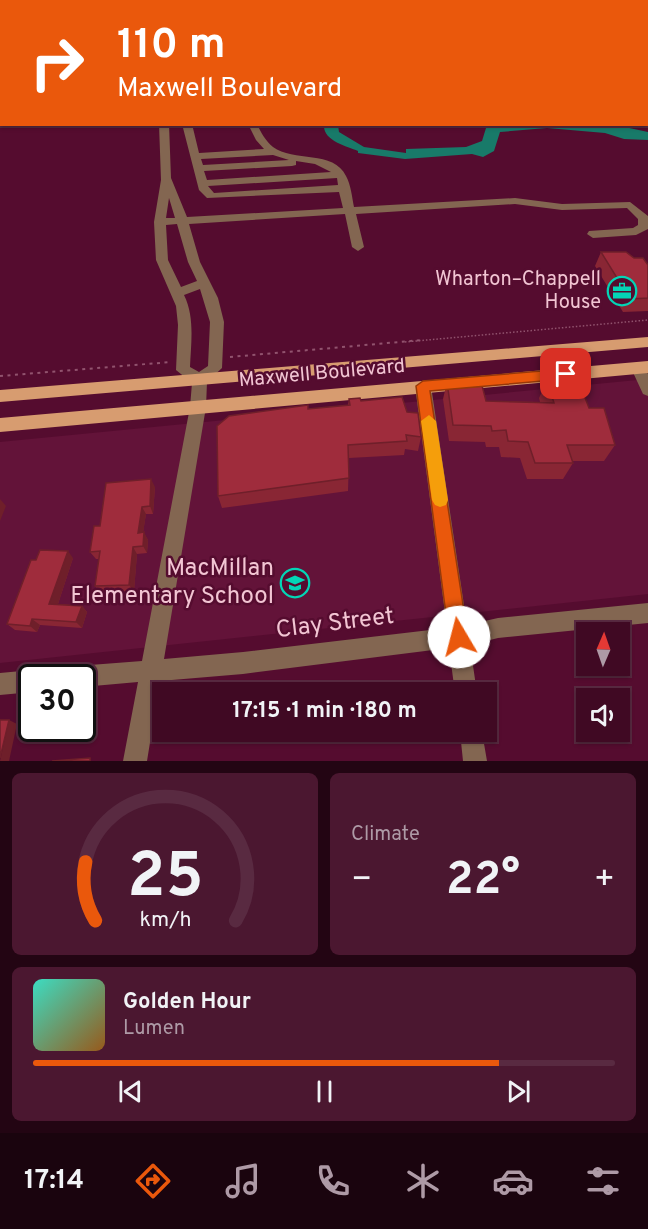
<!DOCTYPE html>
<meta charset="utf-8">
<style>
:root{--surface:#400923;--page:#4b1730;--text:#f1f3f6;--muted:#ae9aa6;--line:#592a41;--accent:#ea580c}
body{margin:0;font-family:Overpass,sans-serif;background:var(--page);color:var(--text);height:100vh;display:flex;flex-direction:column;font-size:22px;white-space:nowrap}
*{box-sizing:border-box;margin:0}
p{font-size:20px;color:var(--muted)}
.icon{flex:none;width:33px;height:33px;fill:none;stroke:currentColor;stroke-width:2;stroke-linecap:round;stroke-linejoin:round}
.map{position:relative;height:761px;overflow:hidden}
.sheet{display:flex;flex-direction:column;gap:12px;padding:12px;background:#230513;flex:1}
.sheet>*{flex:none}
.banner{position:absolute;left:0px;top:0px;width:648px;height:126px;box-shadow:0 2px 4px #0004,0 0 0 2px var(--line);background:#ea580c;color:#fff;overflow:hidden}
.needle{width:39px;rotate:2deg}
.fabs{position:absolute;left:576px;top:622px;display:grid;gap:12px}
.fabs a{display:grid;place-items:center;width:54px;height:54px;border-radius:0px;background:var(--surface);box-shadow:0 2px 4px #0004,0 0 0 2px var(--line);font-size:30px}
.speed{position:absolute;left:18px;top:664px;display:flex;gap:12px;font-size:30px;font-weight:700;text-align:center}
.speed>*{display:grid;place-content:center;width:78px;height:78px;border-radius:50%;background:var(--surface);box-shadow:0 2px 4px #0004,0 0 0 2px var(--line);line-height:1}
.speed .limit{border:3px solid #111;border-radius:9px;background:#fff;color:#111}
.pin{position:absolute;display:grid;place-items:center;width:51px;height:51px;color:#fff;margin:-26px;border-radius:12px;box-shadow:0 3px 9px #0006}
.me{position:absolute;width:66px;margin:-33px;rotate:352deg;stroke-linejoin:round;filter:drop-shadow(0 0 4px #0008)}
.turn{display:flex;align-items:center;gap:21px;height:126px;padding:0 18px;font-size:27px}
.turn .icon{width:78px;height:78px;stroke-width:2.5}
.turn b{display:block;font-size:42px;line-height:51px}
.big{font-size:45px;font-weight:700;line-height:1.1}
.sheet .card{flex:1;display:flex;flex-direction:column;justify-content:center;gap:9px;min-width:0;padding:0 21px;border-radius:9px;background:var(--page)}
.sheet .dial{align-items:center;gap:0}
.dial svg{height:156px;overflow:visible;fill:none;stroke:var(--line);stroke-width:7;stroke-linecap:round;text-anchor:middle}
.dial text{fill:var(--text);stroke:none}
.song{display:flex;align-items:center;gap:18px}
.cover{width:72px;height:72px;border-radius:9px;background:linear-gradient(135deg,hsl(170 70% 55%),hsl(30 70% 35%))}
.played{height:6px;border-radius:3px;background:linear-gradient(90deg,var(--accent) 80%,var(--line) 80%)}
.keys{display:flex;justify-content:space-around;direction:ltr}
.heat{display:flex;justify-content:space-between;align-items:center;font-size:33px;direction:ltr}
.sheet .tiles{flex:1;display:grid;gap:12px;grid-template-columns:1fr 1fr}
.card:last-child{grid-column:span 2}
.trip{position:absolute;left:152px;top:682px;width:345px;height:60px;border-radius:0px;background:var(--surface);box-shadow:0 2px 4px #0004,0 0 0 2px var(--line);font-weight:700;line-height:60px;text-align:center}
.menu{display:flex;height:96px;justify-content:space-around;align-items:center;background:#1a040e;color:var(--muted)}
.menu .icon{width:42px;height:42px}
.menu .selected{color:var(--accent)}
.menu b{font-size:27px;color:var(--text)}
.map>svg:first-child{display:block}
.built{fill:#631339}
.water{fill:#187a69}
.lines{fill:none;stroke-linecap:round;stroke-linejoin:round}
.path-far1{stroke:#91536e;stroke-width:1.5;stroke-dasharray:1.5 2;stroke-linecap:butt}
.path{stroke:#91536e;stroke-width:2;stroke-dasharray:3 4.5;stroke-linecap:butt}
.minor{fill:#836651;fill-rule:evenodd}
.major{fill:#d79c70;fill-rule:evenodd}
.wall{fill:#892634}
.shaded-wall{fill:#6f1f2a}
.building{fill:#9f2c3c;stroke:#6f1f2a;stroke-width:1.5}
.route{fill:#ea580c;stroke:#983908;stroke-width:1.5}
.slow{fill:#f59e0b}
.labels{text-anchor:middle;dominant-baseline:central;stroke-width:5;stroke-linejoin:round;paint-order:stroke}
.poi-label{font-size:20px;fill:#f2c5d3;stroke:#550c2f;text-anchor:end}
.street-label{font-size:20px;fill:#f2c5d3;stroke:#550c2f}
.near-poi-label{font-size:24px;fill:#f2c5d3;stroke:#550c2f;text-anchor:end}
.near-street-label{font-size:24px;fill:#f2c5d3;stroke:#550c2f}
</style>
<div class="map">
<svg width="648" height="761" viewBox="0 0 648 761">
<rect width="100%" height="100%" fill="#550c2f"/>
<path class="built" d="M648,379V594L0,663V442Z"/>
<path class="water" d="M593,124L612,128L620,126L648,132V140L624,139L605,133L547,128L500,132L494,151L483,157L472,154L405,159L358,153V151C347,146 323,141 324,125H338L339,132L364,147L406,153V149L466,147L482,141L486,128L492,125Z"/>
<g class="lines">
<path class="path-far1" d="M405,342L648,320"/>
<path class="path" d="M230,357L422,340
M0,376L171,362"/>
<path class="minor" d="M246,0H260L243,2Z
M646,65H648V69H646Z
M159,124H169L171,178L187,217L343,208L339,192L207,198L199,190L182,124H192L199,153L264,149L256,140L248,124H257C261,133 266,141 273,147C293,162 334,150 346,176C351,185 352,197 354,207L515,198L562,204L630,202L648,216V229L636,235L593,238L587,234L589,231L633,228L638,225V219L627,208L562,210L515,204L356,214L364,247L358,251L352,247L345,214L189,224L200,262L218,298L224,322L222,368L207,382L206,407L164,659L243,652L447,628L415,386L418,382H428L431,386L467,625L498,618L648,603V623L498,638L470,645L477,693H455L449,648L243,674L160,681L147,761H123L138,682L82,687V678H53L56,670L64,667L142,661L190,407L192,383L176,370L178,325L176,306L156,260L154,222L161,180ZM273,155L289,160L203,165L201,159ZM296,161L315,164L331,172L207,180L204,171L292,166L296,165ZM337,178L338,185L214,193L208,186ZM169,198L175,218H166ZM177,224L188,262L197,281L181,287L168,260L166,225ZM200,289L210,322L208,366L199,372L190,367C191,343 195,317 184,295Z
M638,362L643,364L648,374V396L643,394L631,368Z
M32,670L40,673L42,678H32V692L0,695V673Z
M460,732H482L487,761H463Z"/>
<path class="major" d="M648,337V347L0,402V390Z
M648,361V373L0,432V418Z"/>
</g>
<path class="wall" d="M601,252L634,258L648,265V311L623,312L595,266Z
M547,381L589,408L615,445L604,461H572L573,463L563,479H527L520,458L501,457L499,447H486L485,442L449,441L443,399L447,382L486,401L540,402L539,398Z
M349,399L407,412L421,437L418,451L405,449L404,455L349,458L348,491L222,508L218,496L308,409L348,405Z
M155,487L153,514H146L143,532L148,540L147,553L137,554L134,591L100,593L95,586L99,559H96L90,552L100,526Z
M73,558L58,604L82,606L87,612L82,628L40,625L37,632L15,630L7,624Z"/>
<path class="shaded-wall" d="M151,479L155,487L153,514L150,506Z
M0,499L6,506L0,521Z
M142,507L146,514L142,540L138,533Z
M144,532L148,540L147,553L143,546Z
M133,547L137,554L134,591L129,585Z
M68,551L73,558L56,610L49,604Z
M82,606L87,612L82,628L76,622Z
M32,619L40,625L37,632L30,626Z
M9,720L17,724L9,761H0Z"/>
<path class="building" d="M601,252H626L634,258H643L648,265V298L630,299Z
M480,378L486,401L554,403L547,381L579,382L589,408H604L615,445H567L573,463H535L528,442L508,441L506,430L492,431L491,426L453,425L447,382Z
M402,397L407,412L418,413L421,437L406,435L407,441L348,445L349,478L218,496L217,426L229,416L308,405V409L350,405L349,399L360,398L361,401Z
M151,479L150,506L142,507L138,533L144,532L143,546L133,547L129,585L95,586L100,551L90,552L94,526H100L106,483Z
M40,550L68,551L49,604L82,606L76,622L32,619L30,626L7,624L31,560H36Z
M0,720H9L0,758Z
M90,758V761H52Z"/>
<path class="route" d="M566,369L573,374L566,379L430,391L468,637L465,643L459,646L452,643L449,637L416,386L423,381Z"/>
<path class="slow" d="M429,415L436,421L448,500L446,505L440,507L435,505L432,500L421,421Z"/>
<defs>
<g id="office-ring" transform="scale(1.5)"><circle r="9.5" fill="#550c2f" stroke="#03d5b6" stroke-width="1.5"/><path d="M-6-3h4V-5.5h4V-3h4V5H-6ZM-1-4.5V-3h2v-1.5ZM-6 0V1H6V0Z" fill="#03d5b6"/></g>
<g id="school-ring" transform="scale(1.5)"><circle r="9.5" fill="#550c2f" stroke="#03d5b6" stroke-width="1.5"/><path d="M0-5L7-2L0 1L-7-2ZM-4 1L0 2.5L4 1V4Q0 6-4 4Z" fill="#03d5b6"/></g>
</defs>
<g fill-rule="evenodd">
<use href="#office-ring" x="622" y="291"/>
<use href="#school-ring" x="295" y="583"/>
</g>
<g class="labels">
<g class="poi-label">
<text x="601" y="280">Wharton–Chappell<tspan x="601" dy="23">House</tspan></text>
</g>
<g class="street-label">
<text transform="translate(322 374) rotate(-5)">Maxwell Boulevard</text>
</g>
<g class="near-poi-label">
<text x="274" y="569">MacMillan<tspan x="274" dy="28">Elementary School</tspan></text>
</g>
<g class="near-street-label">
<text transform="translate(335 624) rotate(-7)">Clay Street</text>
</g>
</g>
</svg>
<div class="fabs">
<a><svg class="needle" viewBox="-14 -14 28 28"><path d="M0-13l5 13h-10z" fill="#e53935"/><path d="M0 13l5-13h-10z" fill="#ae9aa6"/></svg></a>
<a><svg class="icon" aria-label="sound" viewBox="0 0 24 24"><path d="M4 9h4l5-4v14l-5-4H4zM17 9q2 3 0 6"/></svg></a>
</div>
<div class="speed"><div class="limit">30</div></div>
<div class="pin" style="left:566px;top:374px;background:#d93025"><svg class="icon" aria-label="arrive" viewBox="0 0 24 24"><path d="M6 21V4h12l-3 4 3 4H6"/></svg></div>
<svg class="me" style="left:459px;top:637px" viewBox="-20 -20 40 40"><circle r="19" fill="#fff"/><path d="M0-13L10 11 0 6-10 11z" fill="#ea580c"/></svg>
<div class="trip">17:15 · 1 min · 180 m</div>
<div class="banner">
<div class="turn"><svg class="icon" aria-label="right" viewBox="0 0 24 24"><path d="M7 20v-9h11M14 6l5 5-5 5"/></svg><div><b>110 m</b>Maxwell Boulevard</div></div>
</div>
</div>
<section class="sheet">
<div class="tiles">
<div class="card dial"><svg viewBox="0 0 100 80">
<path d="M14 69A42 42 0 1 1 86 69"/>
<path d="M14 69A42 42 0 0 1 9 39" stroke="#ea580c"/>
<text x="50" y="56" font-size="32" font-weight="700">25</text>
<text x="50" y="72" font-size="11">km/h</text>
</svg></div>
<div class="card"><p>Climate</p>
<div class="heat"><a>−</a><b class="big">22°</b><a>+</a></div>
</div>
<div class="card">
<div class="song"><i class="cover"></i><div><b>Golden Hour</b><p>Lumen</p></div></div>
<div class="played"></div>
<div class="keys"><svg class="icon" aria-label="previous" viewBox="0 0 24 24"><path d="M18 5L8 12l10 7zM5 5v14"/></svg><svg class="icon" aria-label="pause" viewBox="0 0 24 24"><path d="M8 5v14M16 5v14"/></svg><svg class="icon" aria-label="next" viewBox="0 0 24 24"><path d="M6 5l10 7-10 7zM19 5v14"/></svg></div>
</div>
</div>
</section>
<nav class="menu">
<b>17:14</b>
<svg class="icon selected" aria-label="directions" viewBox="0 0 24 24"><path d="M12 3l9 9-9 9-9-9zM9 14v-3h6M13 9l2 2-2 2"/></svg>
<svg class="icon" aria-label="music" viewBox="0 0 24 24"><path d="M9 18V5l10-2v13"/><circle cx="6" cy="18" r="3"/><circle cx="16" cy="16" r="3"/></svg>
<svg class="icon" aria-label="phone" viewBox="0 0 24 24"><path d="M5 4h4l2 5-3 2q2 4 5 5l2-3 5 2v4C11 20 4 13 5 4z"/></svg>
<svg class="icon" aria-label="climate" viewBox="0 0 24 24"><path d="M12 3v18M4 7l16 10M4 17L20 7"/></svg>
<svg class="icon" aria-label="car" viewBox="0 0 24 24"><path d="M5 17H2v-5l4-1 3-4h7l3 4 3 1v5h-3M9 17h6M6 11h13"/><circle cx="7" cy="17" r="2"/><circle cx="17" cy="17" r="2"/></svg>
<svg class="icon" aria-label="filters" viewBox="0 0 24 24"><path d="M4 7h16M4 17h16"/><circle cx="9" cy="7" r="2"/><circle cx="15" cy="17" r="2"/></svg>
</nav>
